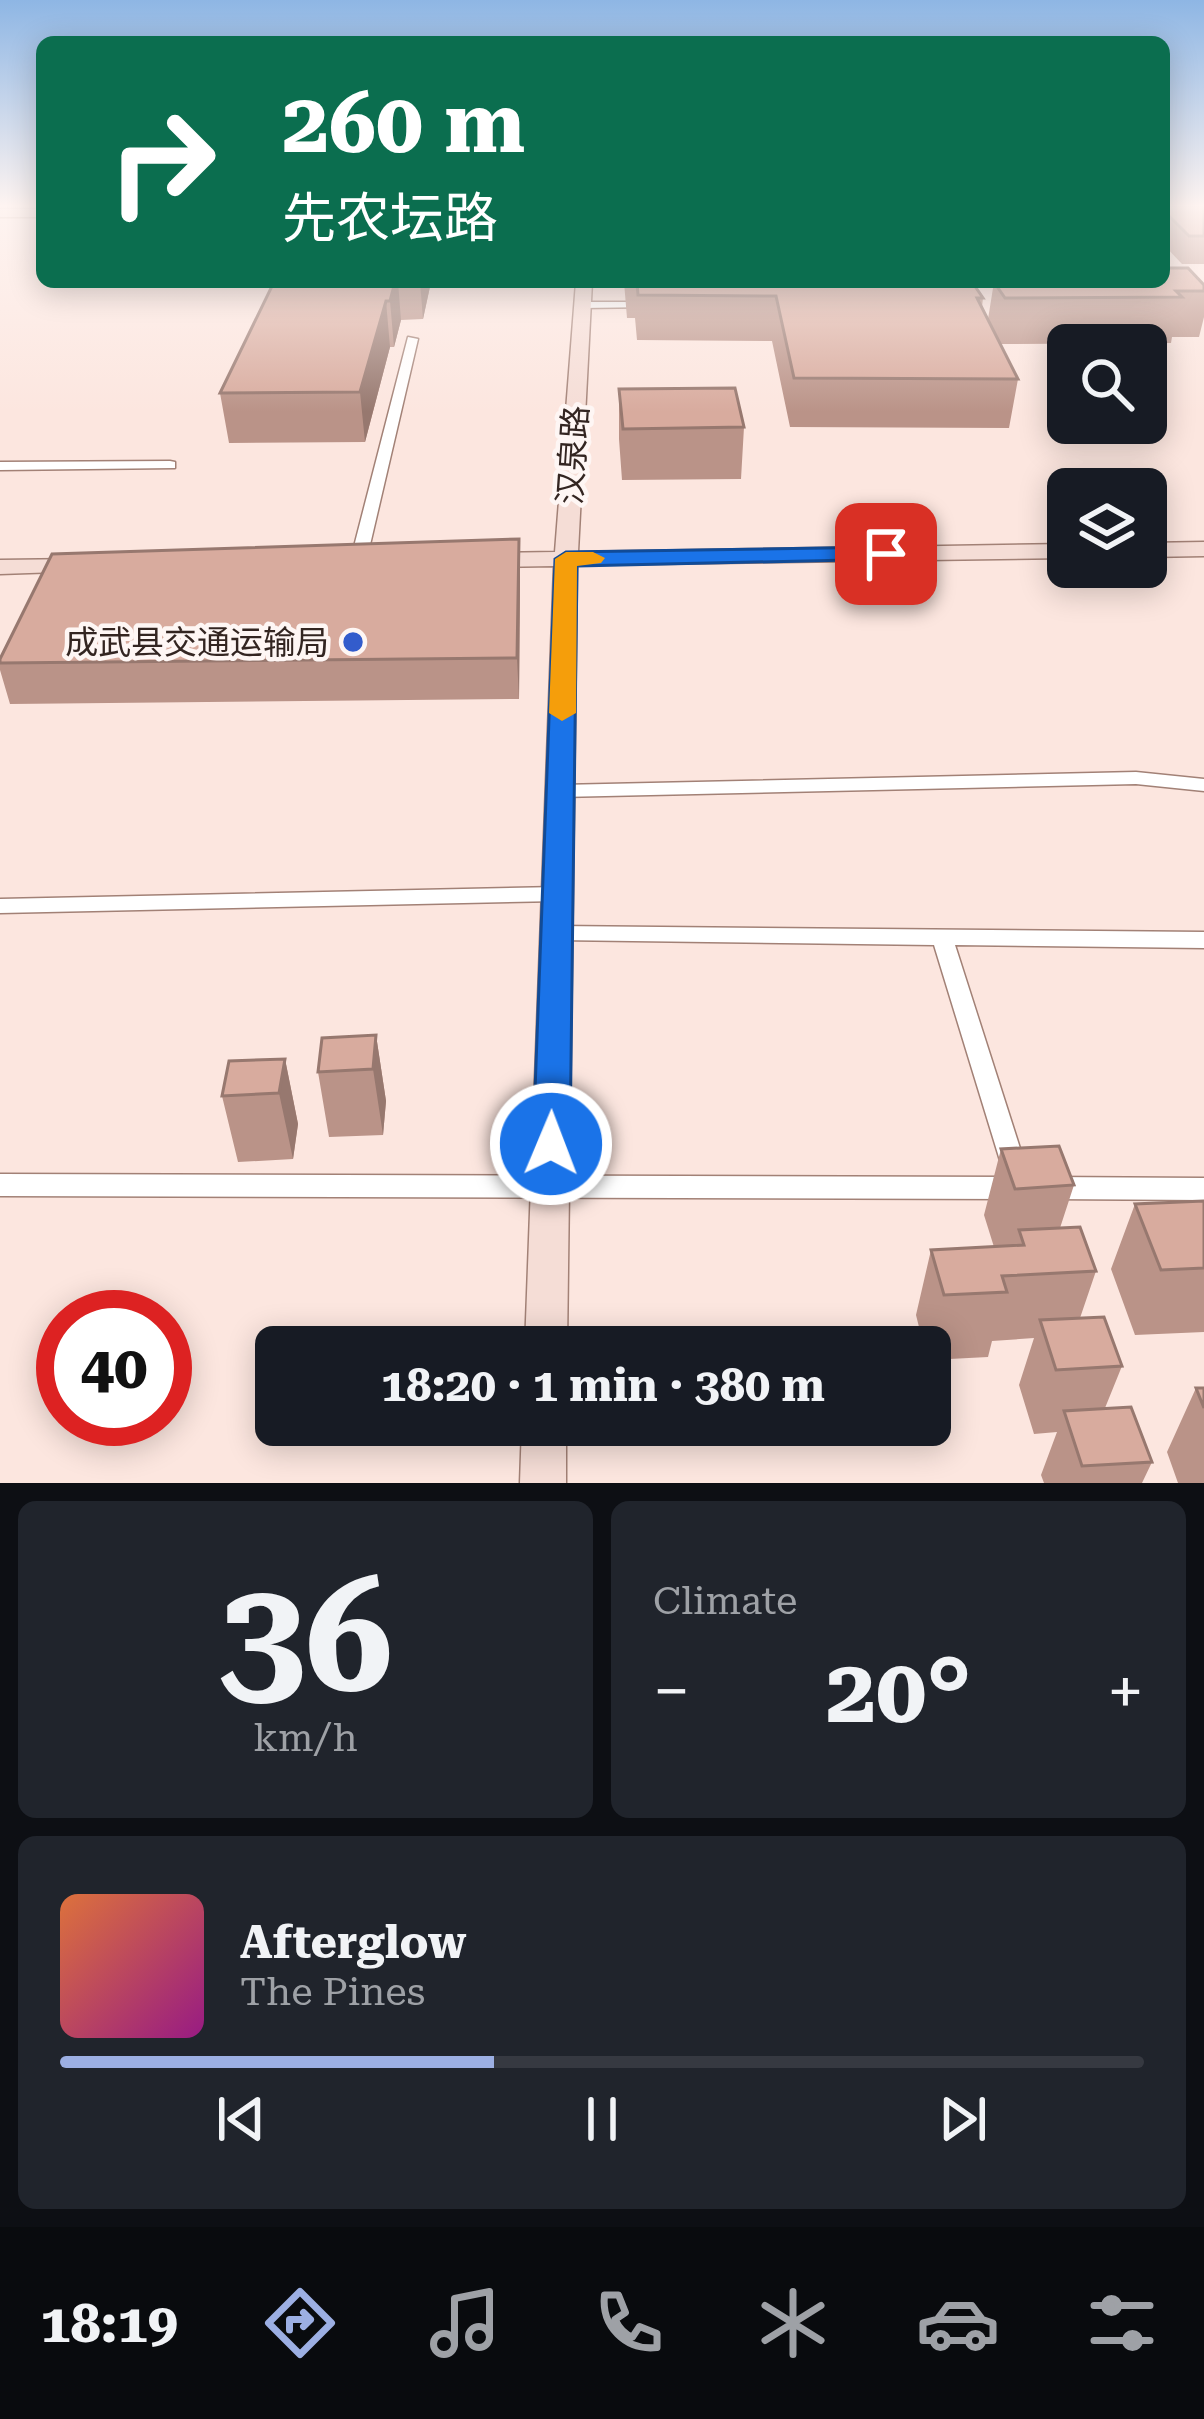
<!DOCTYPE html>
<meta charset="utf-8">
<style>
:root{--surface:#171b24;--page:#20242c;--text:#f1f3f6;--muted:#9ea1a6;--line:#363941;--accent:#9cafe3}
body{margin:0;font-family:"Roboto Serif","Noto Sans SC",serif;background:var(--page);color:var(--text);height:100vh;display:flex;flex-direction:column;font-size:45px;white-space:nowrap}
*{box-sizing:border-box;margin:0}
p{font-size:39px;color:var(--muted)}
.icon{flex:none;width:66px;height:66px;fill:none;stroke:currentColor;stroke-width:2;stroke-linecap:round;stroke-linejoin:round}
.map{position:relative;height:1483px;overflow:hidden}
.sheet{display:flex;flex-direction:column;gap:18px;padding:18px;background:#0d0f14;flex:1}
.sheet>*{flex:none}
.hud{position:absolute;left:36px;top:36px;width:1134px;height:252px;border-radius:18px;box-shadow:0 6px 30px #0003;background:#0b6e4f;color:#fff;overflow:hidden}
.buttons{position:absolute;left:1047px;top:324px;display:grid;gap:24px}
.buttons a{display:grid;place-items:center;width:120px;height:120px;border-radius:18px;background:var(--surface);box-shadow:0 6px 30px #0003;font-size:60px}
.speed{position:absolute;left:36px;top:1290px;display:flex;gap:24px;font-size:60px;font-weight:700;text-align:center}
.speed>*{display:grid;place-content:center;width:156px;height:156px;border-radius:50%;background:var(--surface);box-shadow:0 6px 30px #0003;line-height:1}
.speed .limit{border:18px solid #d22;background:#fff;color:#111}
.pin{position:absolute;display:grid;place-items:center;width:102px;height:102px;color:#fff;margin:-51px;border-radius:24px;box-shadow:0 6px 18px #0006}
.me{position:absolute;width:132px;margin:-66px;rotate:1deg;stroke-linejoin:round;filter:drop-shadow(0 0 9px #0008)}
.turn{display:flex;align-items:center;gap:42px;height:252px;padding:0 48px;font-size:54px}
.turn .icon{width:156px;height:156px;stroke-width:2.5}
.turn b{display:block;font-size:84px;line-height:102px}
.big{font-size:90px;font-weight:700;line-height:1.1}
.sheet .widget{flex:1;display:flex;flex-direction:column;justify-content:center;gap:18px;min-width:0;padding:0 42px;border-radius:18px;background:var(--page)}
.sheet .dial{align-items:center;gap:0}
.dial b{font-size:156px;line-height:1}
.song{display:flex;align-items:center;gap:36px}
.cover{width:144px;height:144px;border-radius:18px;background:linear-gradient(135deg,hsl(20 70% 55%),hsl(310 70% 35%))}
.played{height:12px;border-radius:6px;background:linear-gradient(90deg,var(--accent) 40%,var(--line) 40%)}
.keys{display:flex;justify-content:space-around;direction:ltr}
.heat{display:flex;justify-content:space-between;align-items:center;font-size:66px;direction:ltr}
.sheet .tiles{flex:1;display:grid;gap:18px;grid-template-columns:1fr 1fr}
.widget:last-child{grid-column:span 2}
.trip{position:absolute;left:255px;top:1326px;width:696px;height:120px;border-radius:18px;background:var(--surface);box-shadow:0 6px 30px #0003;font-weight:700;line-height:120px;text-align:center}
.tabs{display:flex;height:192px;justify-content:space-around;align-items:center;background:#090b0e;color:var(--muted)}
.tabs .icon{width:84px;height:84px}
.tabs .selected{color:var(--accent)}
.tabs b{font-size:54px;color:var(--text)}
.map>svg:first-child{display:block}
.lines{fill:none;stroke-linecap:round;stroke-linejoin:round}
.street-casing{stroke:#a28176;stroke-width:3}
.secondary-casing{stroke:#a28176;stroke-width:3}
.street{fill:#fff;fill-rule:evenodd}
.secondary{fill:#f5ddd6;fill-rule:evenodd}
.wall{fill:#ba9388}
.shaded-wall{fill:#97786f}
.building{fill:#d8ab9e;stroke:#97786f;stroke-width:3}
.route{fill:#1a73e8;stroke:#114b97;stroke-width:3}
.slow{fill:#f59e0b}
.poi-dot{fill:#335ccc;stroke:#fef6f4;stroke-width:4.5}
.labels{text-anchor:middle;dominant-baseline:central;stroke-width:9;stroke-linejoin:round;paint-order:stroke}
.street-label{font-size:33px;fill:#332521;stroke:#fef6f4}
.poi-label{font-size:33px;fill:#332521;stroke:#fef6f4;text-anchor:end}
</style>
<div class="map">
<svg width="1204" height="1483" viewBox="0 0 1204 1483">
<rect width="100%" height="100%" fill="#fce6df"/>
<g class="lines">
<g class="street-casing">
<path id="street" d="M649,302L654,305L653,307L582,308L577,305L582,302Z
M408,337L418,339L366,562L358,567L350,562Z
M170,461L175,462V468L0,470V462Z
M1136,772L1204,779V791L1136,784L560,797L551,791L560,785Z
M558,887L565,889L568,894L565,899L558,901L0,913V899Z
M557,926L1204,932V948L955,945L1026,1167L1023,1174L1014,1177L1024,1180L1028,1188L1024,1196L1015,1199L0,1196V1174L1014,1177L1005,1174L1002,1167L934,945L557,940L550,938L546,933L550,928Z
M1049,1177L1204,1178V1200L1049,1199L1040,1196L1036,1188L1040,1180Z"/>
</g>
<g class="secondary-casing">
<path id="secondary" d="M0,209H42V217H0Z
M576,282H592L578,552L1068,544V558L577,565L567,1347H525L554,566L484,567L473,560L484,553L555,552Z
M1204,542V556L1146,557V543Z
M80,559L91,566L88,571L0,574V560Z
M522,1425H566V1483H520Z"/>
</g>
<use href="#street" class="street"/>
<use href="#secondary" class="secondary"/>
</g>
<path class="wall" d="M1164,205H1204V264H1182L1164,245Z
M274,282H431L423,319L401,320L394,347H390L365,442L229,443L220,393Z
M624,282H972L983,298L982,307L988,319L994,282L1204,285V317L1199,337H1172L1171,343L1000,344L1018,379L1009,428L790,427L772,341L637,340L635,318H627Z
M619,389L744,427L741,479L622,480L619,439Z
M520,577L519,699L10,704L0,670V659Z
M376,1035L386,1101L383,1135L329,1137L318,1072Z
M285,1059L298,1124L293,1159L238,1162L222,1096Z
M1001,1149L1074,1185L1060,1228L1096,1271L1080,1318L1122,1366L1105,1408L1152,1462L1142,1483H1044L1041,1475L1057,1432L1034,1434L1019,1385L1034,1338L992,1341L988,1357L930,1360V1347H924L916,1315L931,1250L994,1247L984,1215Z
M1204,1201V1332L1135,1335L1111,1269L1135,1204Z
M1196,1388H1204V1483H1178L1167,1452Z"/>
<path class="shaded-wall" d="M395,282H398L401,320L394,347L390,301Z
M420,282H431L423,319Z
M386,301L390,347L365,442L360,392Z
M519,539L520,577L519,699L517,658Z
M376,1035L386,1101L383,1135L373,1069Z
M285,1059L298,1124L293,1159L279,1093Z"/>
<path class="building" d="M1164,205H1204V236H1189L1164,211Z
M1164,268H1188L1204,285V291H1176L1182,297L1005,298L994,282H1164Z
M274,282H395L390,301H386L360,392L220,393Z
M637,282H972L983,298H977L1018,379L794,378L776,296L638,295Z
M735,388L744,427L623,429L619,389Z
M519,539L517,658L0,663V659L52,554Z
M376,1035L373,1069L318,1072L322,1038Z
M285,1059L279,1093L222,1096L229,1061Z
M1059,1146L1074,1185L1015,1189L1001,1149Z
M1204,1201V1268L1161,1270L1135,1204Z
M1080,1227L1096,1271L1002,1276L1007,1292L944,1295L931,1250L1024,1245L1019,1230Z
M1104,1317L1122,1366L1056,1370L1040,1320Z
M1196,1388H1204V1408Z
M1131,1407L1152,1462L1082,1466L1064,1411Z"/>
<linearGradient id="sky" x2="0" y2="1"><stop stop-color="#8eb6e4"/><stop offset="0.5" stop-color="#fef4f1"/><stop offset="1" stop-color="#fef4f1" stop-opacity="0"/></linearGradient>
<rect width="1204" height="412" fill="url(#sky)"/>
<path class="route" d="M886,547L897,554L894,559L577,566L570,1144L565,1155L551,1160L538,1155L533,1144L555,559L566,552Z"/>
<path class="slow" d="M566,552H593L605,558L601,563L577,566L576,713L562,721L549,713L555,559Z"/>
<circle class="poi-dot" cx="353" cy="642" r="12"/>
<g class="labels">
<g class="street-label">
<text transform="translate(573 455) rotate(-86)">汉泉路</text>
</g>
<g class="poi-label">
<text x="329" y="642">成武县交通运输局</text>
</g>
</g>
</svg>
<div class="buttons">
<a><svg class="icon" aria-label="search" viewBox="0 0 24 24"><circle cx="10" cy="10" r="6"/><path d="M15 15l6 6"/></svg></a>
<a><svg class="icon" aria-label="layers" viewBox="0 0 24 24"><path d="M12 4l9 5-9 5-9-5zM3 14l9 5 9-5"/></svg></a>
</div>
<div class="speed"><div class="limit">40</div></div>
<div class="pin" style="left:886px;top:554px;background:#d93025"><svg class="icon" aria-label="arrive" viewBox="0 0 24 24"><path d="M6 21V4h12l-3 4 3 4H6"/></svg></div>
<svg class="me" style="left:551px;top:1144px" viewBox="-20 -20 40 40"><circle r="17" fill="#1a73e8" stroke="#fff" stroke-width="3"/><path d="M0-11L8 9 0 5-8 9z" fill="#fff"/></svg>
<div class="trip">18:20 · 1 min · 380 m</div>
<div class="hud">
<div class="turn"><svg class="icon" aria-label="right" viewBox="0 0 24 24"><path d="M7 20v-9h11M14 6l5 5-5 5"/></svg><div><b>260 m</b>先农坛路</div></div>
</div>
</div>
<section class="sheet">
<div class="tiles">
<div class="widget dial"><b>36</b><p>km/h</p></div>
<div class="widget"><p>Climate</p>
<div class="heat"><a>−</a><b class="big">20°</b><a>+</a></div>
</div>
<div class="widget">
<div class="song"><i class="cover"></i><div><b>Afterglow</b><p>The Pines</p></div></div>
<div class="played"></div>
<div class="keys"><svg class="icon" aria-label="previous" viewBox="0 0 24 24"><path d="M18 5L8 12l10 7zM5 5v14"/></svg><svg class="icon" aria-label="pause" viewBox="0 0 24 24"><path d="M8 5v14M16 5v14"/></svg><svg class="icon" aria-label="next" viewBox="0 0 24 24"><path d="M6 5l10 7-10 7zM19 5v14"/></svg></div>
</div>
</div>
</section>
<nav class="tabs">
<b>18:19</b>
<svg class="icon selected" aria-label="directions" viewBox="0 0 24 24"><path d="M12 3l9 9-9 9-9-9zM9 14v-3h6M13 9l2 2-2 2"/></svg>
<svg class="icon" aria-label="music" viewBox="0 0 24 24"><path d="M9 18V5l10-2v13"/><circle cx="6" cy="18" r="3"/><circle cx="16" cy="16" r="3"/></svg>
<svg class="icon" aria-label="phone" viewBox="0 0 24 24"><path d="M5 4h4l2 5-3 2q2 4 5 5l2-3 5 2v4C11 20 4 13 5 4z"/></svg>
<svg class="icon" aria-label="climate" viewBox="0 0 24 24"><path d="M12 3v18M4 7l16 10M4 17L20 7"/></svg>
<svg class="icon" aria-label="car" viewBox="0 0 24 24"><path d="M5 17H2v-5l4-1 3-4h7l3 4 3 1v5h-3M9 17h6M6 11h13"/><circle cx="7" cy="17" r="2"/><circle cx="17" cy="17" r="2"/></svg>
<svg class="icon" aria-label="filters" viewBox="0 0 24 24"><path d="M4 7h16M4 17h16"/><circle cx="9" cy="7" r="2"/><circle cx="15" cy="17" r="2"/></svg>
</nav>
